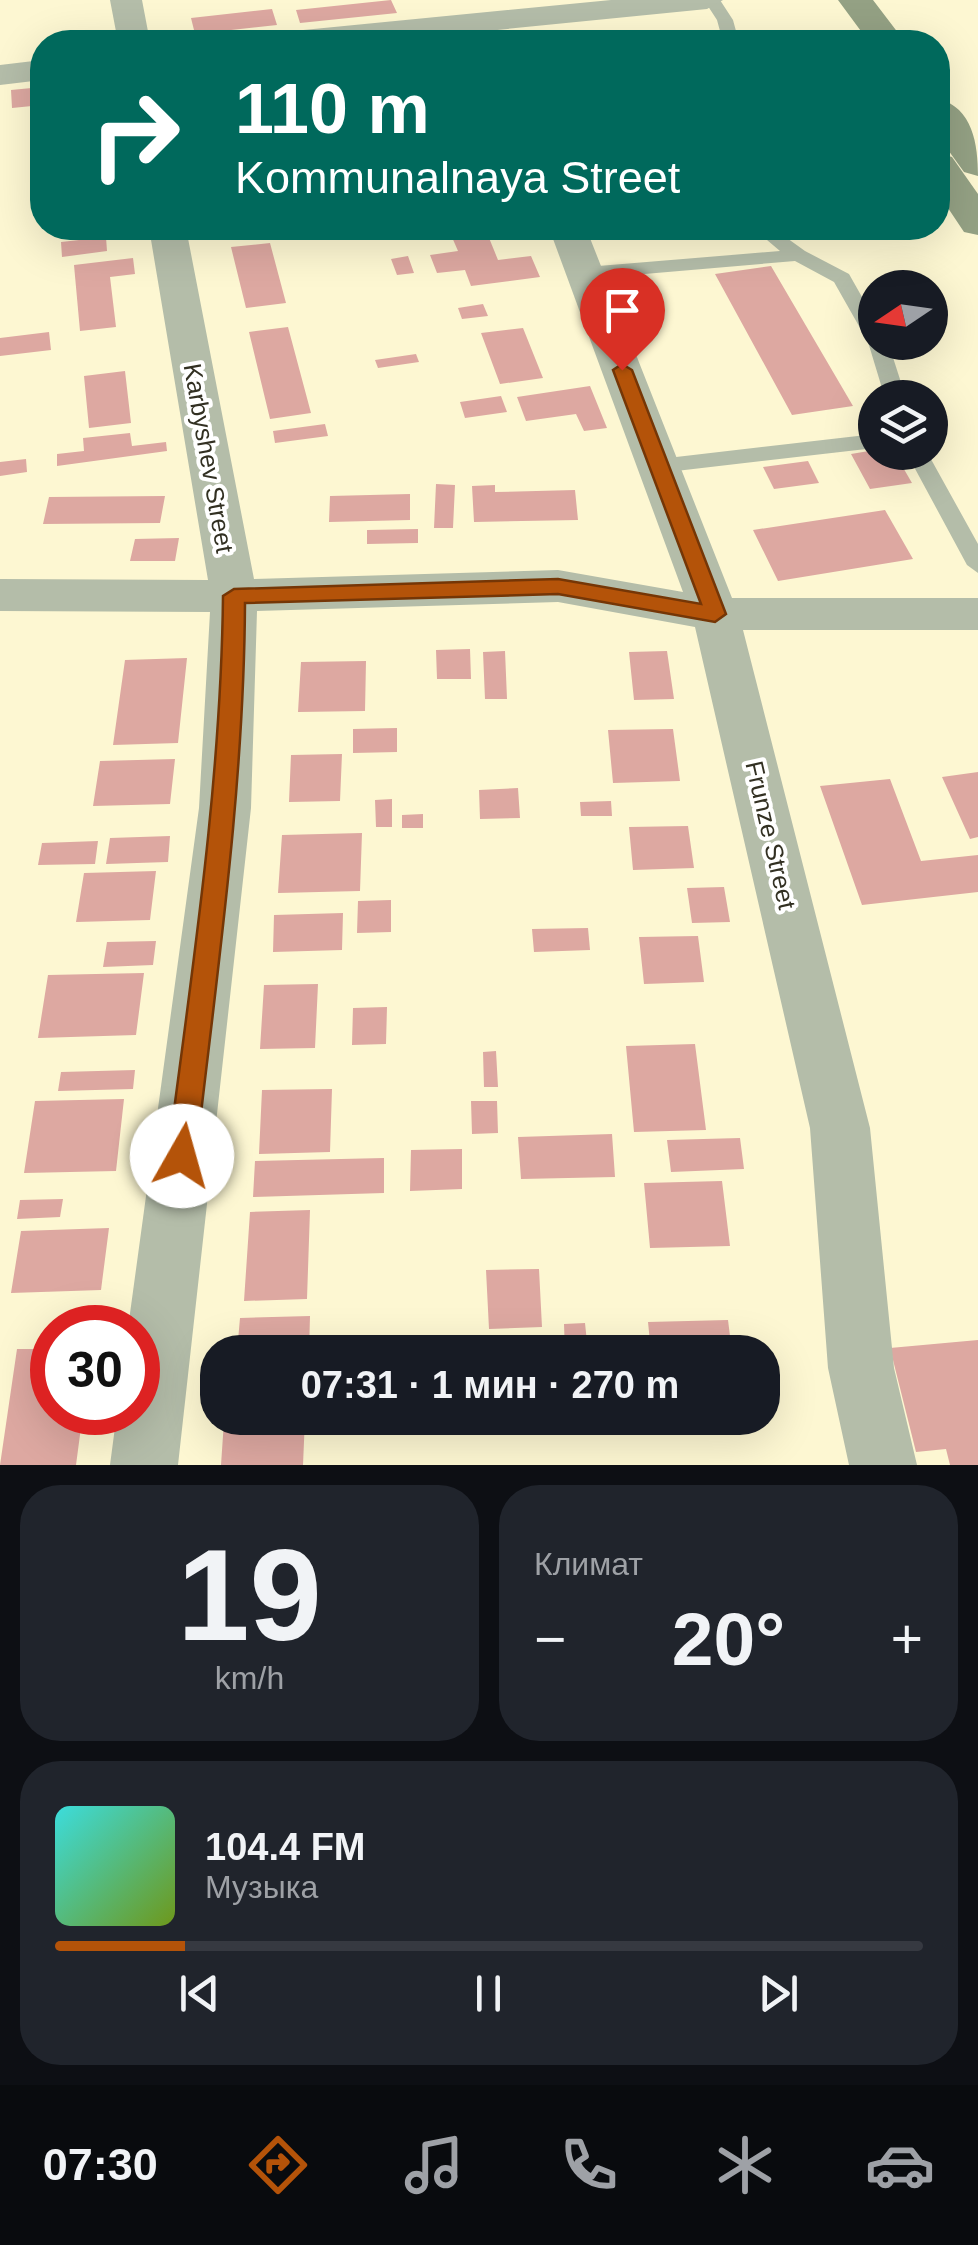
<!DOCTYPE html>
<html lang="ru">
<meta charset="utf-8">
<style>
:root{--surface:#171b24;--page:#20242c;--text:#f1f3f6;--muted:#9ea1a6;--line:#363941;--accent:#b45309}
body{margin:0;font-family:Arial,sans-serif;background:var(--page);color:var(--text);height:100vh;display:flex;flex-direction:column;font-size:38px;white-space:nowrap}
*{box-sizing:border-box;margin:0}
p{font-size:32px;color:var(--muted)}
.icon{flex:none;width:55px;height:55px;fill:none;stroke:currentColor;stroke-width:2;stroke-linecap:round;stroke-linejoin:round}
.map{position:relative;height:1465px;overflow:hidden}
.panel{display:flex;flex-direction:column;gap:20px;padding:20px;background:#0d0f14;flex:1}
.panel>*{flex:none}
.guide{position:absolute;left:30px;top:30px;width:920px;height:210px;border-radius:40px;box-shadow:0 10px 40px #0002;background:#00695c;color:#fff;overflow:hidden}
.needle{width:65px;rotate:257deg}
.fabs{position:absolute;left:858px;top:270px;display:grid;gap:20px}
.fabs a{display:grid;place-items:center;width:90px;height:90px;border-radius:50%;background:var(--surface);box-shadow:0 10px 40px #0002;font-size:50px}
.speed{position:absolute;left:30px;top:1305px;display:flex;gap:20px;font-size:50px;font-weight:700;text-align:center}
.speed>*{display:grid;place-content:center;width:130px;height:130px;border-radius:50%;background:var(--surface);box-shadow:0 10px 40px #0002;line-height:1}
.speed .limit{border:15px solid #d22;background:#fff;color:#111}
.pin{position:absolute;display:grid;place-items:center;width:85px;height:85px;color:#fff;margin:-102px -42px;border-radius:50% 50% 50% 0;rotate:-45deg;box-shadow:0 0 10px #0007}
.pin .icon{rotate:45deg}
.me{position:absolute;width:110px;margin:-55px;rotate:7deg;stroke-linejoin:round;filter:drop-shadow(0 0 8px #0008)}
.turn{display:flex;align-items:center;gap:35px;height:210px;padding:0 40px;font-size:45px}
.turn .icon{width:130px;height:130px;stroke-width:2.5}
.turn b{display:block;font-size:70px;line-height:85px}
.big{font-size:75px;font-weight:800;line-height:1.1}
.panel .tile{flex:1;display:flex;flex-direction:column;justify-content:center;gap:15px;min-width:0;padding:0 35px;border-radius:40px;background:var(--page)}
.panel .dial{align-items:center;gap:0}
.dial b{font-size:130px;line-height:1}
.song{display:flex;align-items:center;gap:30px}
.cover{width:120px;height:120px;border-radius:15px;background:linear-gradient(135deg,hsl(180 70% 55%),hsl(80 70% 35%))}
.played{height:10px;border-radius:5px;background:linear-gradient(90deg,var(--accent) 15%,var(--line) 15%)}
.keys{display:flex;justify-content:space-around;direction:ltr}
.heat{display:flex;justify-content:space-between;align-items:center;font-size:55px;direction:ltr}
.panel .tiles{flex:1;display:grid;gap:20px;grid-template-columns:1fr 1fr}
.tile:last-child{grid-column:span 2}
.trip{position:absolute;left:200px;top:1335px;width:580px;height:100px;border-radius:40px;background:var(--surface);box-shadow:0 10px 40px #0002;font-weight:800;line-height:100px;text-align:center}
.tabs{display:flex;height:160px;justify-content:space-around;align-items:center;background:#090b0e;color:var(--muted)}
.tabs .icon{width:70px;height:70px}
.tabs .active{color:var(--accent)}
.tabs b{font-size:45px;color:var(--text)}
.map>svg:first-child{display:block}
.building{fill:#dda8a1}
.lines{fill:none;stroke-linecap:round;stroke-linejoin:round}
.lane{fill:#b4bda9;fill-rule:evenodd}
.street{fill:#b4bda9;fill-rule:evenodd}
.secondary{fill:#94a184;fill-rule:evenodd}
.route{fill:#b45309;stroke:#753606;stroke-width:2.5}
.labels{text-anchor:middle;dominant-baseline:central;stroke-width:8;stroke-linejoin:round;paint-order:stroke}
.street-label{font-size:25px;fill:#323022;stroke:#fff}
</style>
<div class="map">
<svg width="978" height="1465" viewBox="0 0 978 1465">
<rect width="100%" height="100%" fill="#fdf7d2"/>
<path class="building" d="M391,0L397,13L300,23L296,10Z
M272,9L277,25L195,34L191,18Z
M42,87V105L12,108L11,90Z
M448,228H485L498,260L531,256L540,277L471,286L465,270L437,273L430,255L458,251Z
M106,237L107,251L62,257L61,242Z
M270,243L286,303L246,308L231,247Z
M408,256L414,273L397,275L391,259Z
M133,258L135,274L110,277L116,327L80,331L74,265Z
M771,266L853,406L792,415L715,274Z
M483,304L488,316L462,319L458,308Z
M288,327L311,413L270,419L249,332Z
M523,328L543,378L500,384L481,333Z
M49,332L51,350L0,356V338Z
M416,354L419,362L378,368L375,360Z
M125,371L131,423L89,428L84,376Z
M590,386L607,428L584,431L576,414L526,421L517,397Z
M501,396L507,412L465,418L460,402Z
M325,424L328,436L275,443L273,431Z
M130,433L132,446L166,442L167,451L57,466V454L84,451L83,438Z
M875,450L894,452L912,483L870,489L851,454Z
M26,459L27,472L0,476V462Z
M808,461L819,483L774,489L763,467Z
M436,484L455,485L453,528H434Z
M495,485V492L575,490L578,520L474,522L472,486Z
M410,494V520L329,522L330,496Z
M165,496L160,523L43,524L49,497Z
M885,510L913,559L778,581L753,530Z
M418,529V543L367,544V530Z
M179,538L175,561H130L135,539Z
M470,649L471,679H437L436,650Z
M505,651L507,699H485L483,652Z
M667,651L674,699L634,700L629,652Z
M187,658L178,743L113,745L125,660Z
M366,661L365,711L298,712L301,662Z
M397,728V752L353,753V729Z
M673,729L680,781L613,783L608,730Z
M342,754L340,801L289,802L291,755Z
M175,759L170,804L93,806L100,761Z
M978,772V837L970,839L942,777Z
M890,779L921,861L978,855V892L862,905L820,786Z
M518,788L520,818L480,819L479,790Z
M392,799V827H376L375,800Z
M611,801L612,816H581L580,802Z
M423,814V828H402V815Z
M688,826L694,868L633,870L629,827Z
M362,833L360,891L278,893L282,835Z
M170,836L168,862L106,864L110,838Z
M98,841L95,864L38,865L42,843Z
M156,871L150,920L76,922L84,873Z
M724,887L730,922L692,923L687,888Z
M391,900V932L357,933L358,901Z
M343,913L342,950L273,952L274,915Z
M588,928L590,950L534,952L532,929Z
M698,936L704,982L644,984L639,937Z
M156,941L153,965L103,967L107,942Z
M144,973L136,1035L38,1038L48,975Z
M318,984L315,1048L260,1049L264,985Z
M387,1007L386,1044L352,1045L353,1008Z
M695,1044L706,1130L634,1132L626,1046Z
M496,1051L498,1087H484L483,1052Z
M135,1070L133,1089L58,1091L61,1072Z
M332,1089L330,1152L259,1154L262,1090Z
M124,1099L116,1171L24,1173L35,1101Z
M471,1101H497L498,1133L472,1134Z
M612,1134L615,1177L521,1179L518,1137Z
M740,1138L744,1169L671,1172L667,1140Z
M462,1149V1189L410,1191L411,1150Z
M384,1158V1193L253,1197L255,1161Z
M722,1181L730,1246L650,1248L644,1183Z
M63,1199L60,1217L17,1219L20,1200Z
M310,1210L307,1299L244,1301L250,1212Z
M109,1228L101,1290L11,1293L21,1231Z
M539,1269L542,1327L489,1329L486,1270Z
M310,1316L309,1352H237L240,1318Z
M728,1320L732,1352H651L648,1322Z
M585,1323L588,1352H565L564,1324Z
M978,1340V1465H950L946,1449L916,1452L890,1348Z
M17,1349H52V1412H83L76,1465H0Z
M305,1418L303,1465H221L224,1421Z"/>
<g class="lines">
<path class="lane" d="M704,0H720L733,20L739,42H723L717,20Z
M753,228H773L805,251L849,274L875,320V342H888L906,398H885L868,342L834,282L795,261L586,279L576,273L586,267L780,251Z
M875,434V448L659,473L648,466L659,459Z
M906,452H927L978,544V573L967,565Z"/>
<path class="street" d="M110,0H142L150,42H118Z
M611,0H723L707,9L376,42H267L283,32Z
M42,60V80L0,85V65Z
M149,228H186L254,579L558,570L683,592L549,228H586L732,598H978V630H743L870,1128L894,1368L917,1465H849L828,1368L810,1128L695,627L558,602L257,611L251,808L178,1465H110L117,1412H138V1328H128L199,808L210,612L0,611V579L208,580Z"/>
<path class="secondary" d="M838,0H873L905,42H869Z
M938,99C973,107 978,145 978,176L964,172L938,136Z
M938,153L952,157L978,194V235L964,232L938,193Z"/>
</g>
<path class="route" d="M622,364L632,370L726,614L715,622L558,594L245,603C244,789 217,972 196,1156L192,1165L182,1168L172,1165L168,1156C192,970 221,784 223,596L234,589L558,579L701,604L613,370Z"/>
<g class="labels">
<g class="street-label">
<text transform="translate(209 458) rotate(80)">Karbyshev Street</text>
<text transform="translate(771 835) rotate(77)">Frunze Street</text>
</g>
</g>
</svg>
<div class="fabs">
<a><svg class="needle" viewBox="-14 -14 28 28"><path d="M0-13l5 13h-10z" fill="#e53935"/><path d="M0 13l5-13h-10z" fill="#9ea1a6"/></svg></a>
<a><svg class="icon" aria-label="layers" viewBox="0 0 24 24"><path d="M12 4l9 5-9 5-9-5zM3 14l9 5 9-5"/></svg></a>
</div>
<div class="speed"><div class="limit">30</div></div>
<div class="pin" style="left:622px;top:370px;background:#d93025"><svg class="icon" aria-label="arrive" viewBox="0 0 24 24"><path d="M6 21V4h12l-3 4 3 4H6"/></svg></div>
<svg class="me" style="left:182px;top:1156px" viewBox="-20 -20 40 40"><circle r="19" fill="#fff"/><path d="M0-13L10 11 0 6-10 11z" fill="#b45309"/></svg>
<div class="trip">07:31 · 1 мин · 270 m</div>
<div class="guide">
<div class="turn"><svg class="icon" aria-label="right" viewBox="0 0 24 24"><path d="M7 20v-9h11M14 6l5 5-5 5"/></svg><div><b>110 m</b>Kommunalnaya Street</div></div>
</div>
</div>
<section class="panel">
<div class="tiles">
<div class="tile dial"><b>19</b><p>km/h</p></div>
<div class="tile"><p>Климат</p>
<div class="heat"><a>−</a><b class="big">20°</b><a>+</a></div>
</div>
<div class="tile">
<div class="song"><i class="cover"></i><div><b>104.4 FM</b><p>Музыка</p></div></div>
<div class="played"></div>
<div class="keys"><svg class="icon" aria-label="previous" viewBox="0 0 24 24"><path d="M18 5L8 12l10 7zM5 5v14"/></svg><svg class="icon" aria-label="pause" viewBox="0 0 24 24"><path d="M8 5v14M16 5v14"/></svg><svg class="icon" aria-label="next" viewBox="0 0 24 24"><path d="M6 5l10 7-10 7zM19 5v14"/></svg></div>
</div>
</div>
</section>
<nav class="tabs">
<b>07:30</b>
<svg class="icon active" aria-label="directions" viewBox="0 0 24 24"><path d="M12 3l9 9-9 9-9-9zM9 14v-3h6M13 9l2 2-2 2"/></svg>
<svg class="icon" aria-label="music" viewBox="0 0 24 24"><path d="M9 18V5l10-2v13"/><circle cx="6" cy="18" r="3"/><circle cx="16" cy="16" r="3"/></svg>
<svg class="icon" aria-label="phone" viewBox="0 0 24 24"><path d="M5 4h4l2 5-3 2q2 4 5 5l2-3 5 2v4C11 20 4 13 5 4z"/></svg>
<svg class="icon" aria-label="climate" viewBox="0 0 24 24"><path d="M12 3v18M4 7l16 10M4 17L20 7"/></svg>
<svg class="icon" aria-label="car" viewBox="0 0 24 24"><path d="M5 17H2v-5l4-1 3-4h7l3 4 3 1v5h-3M9 17h6M6 11h13"/><circle cx="7" cy="17" r="2"/><circle cx="17" cy="17" r="2"/></svg>
</nav>
